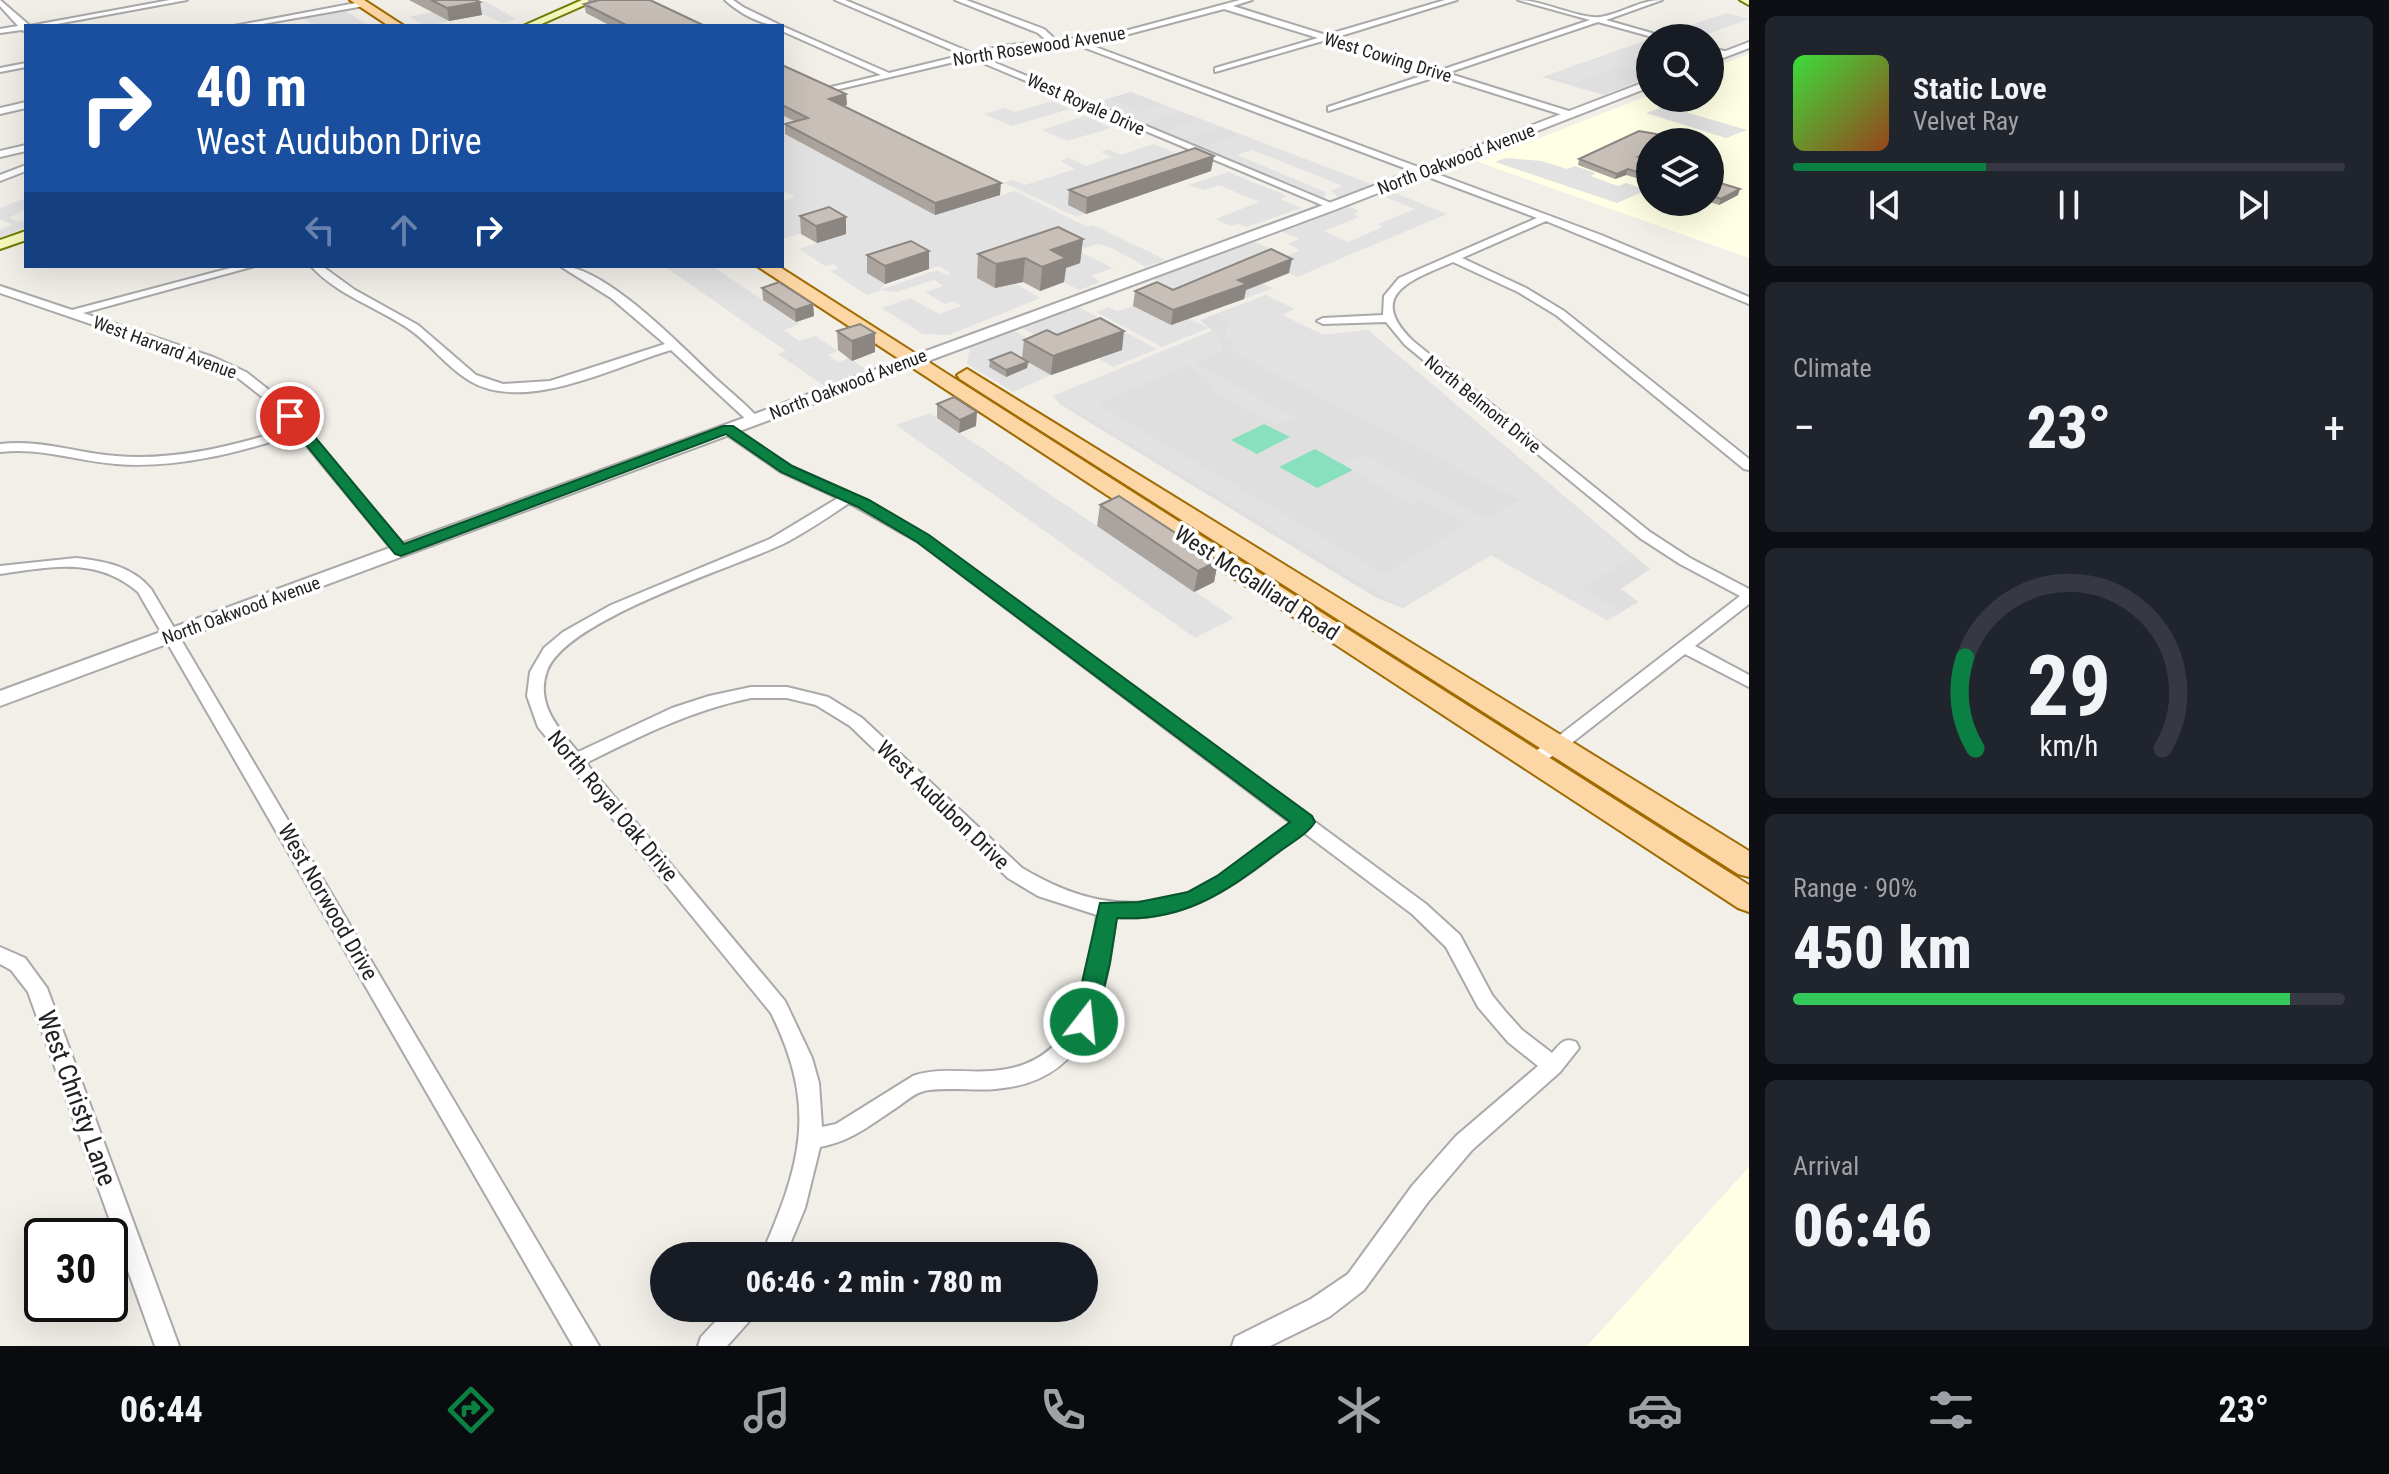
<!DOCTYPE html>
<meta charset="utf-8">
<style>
:root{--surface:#171b24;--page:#20242c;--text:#f1f3f6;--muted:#9ea1a6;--line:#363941;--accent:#0b8043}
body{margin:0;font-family:"Roboto Condensed",sans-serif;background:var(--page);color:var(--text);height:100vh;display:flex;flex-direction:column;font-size:30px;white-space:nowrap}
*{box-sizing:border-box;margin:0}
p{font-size:26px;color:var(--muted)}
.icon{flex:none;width:44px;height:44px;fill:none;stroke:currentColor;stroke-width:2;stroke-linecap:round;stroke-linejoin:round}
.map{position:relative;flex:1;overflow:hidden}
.drawer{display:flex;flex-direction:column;gap:16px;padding:16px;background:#0d0f14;width:640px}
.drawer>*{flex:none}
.hud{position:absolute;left:24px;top:24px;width:760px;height:244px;border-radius:0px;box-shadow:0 8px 32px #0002;background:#1a4fa0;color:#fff;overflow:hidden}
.controls{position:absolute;left:1636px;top:24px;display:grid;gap:16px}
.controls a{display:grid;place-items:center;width:88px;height:88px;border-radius:50%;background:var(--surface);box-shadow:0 8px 32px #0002;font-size:40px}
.speed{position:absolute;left:24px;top:1218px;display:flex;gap:16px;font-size:40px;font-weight:700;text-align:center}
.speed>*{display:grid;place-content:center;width:104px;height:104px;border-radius:50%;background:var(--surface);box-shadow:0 8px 32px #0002;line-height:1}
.speed .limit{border:4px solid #111;border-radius:12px;background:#fff;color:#111}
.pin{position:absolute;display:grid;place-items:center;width:68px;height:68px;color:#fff;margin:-34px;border:4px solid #fff;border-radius:50%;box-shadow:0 2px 8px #0007}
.me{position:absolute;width:88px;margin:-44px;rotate:16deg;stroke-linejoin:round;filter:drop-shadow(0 0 6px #0008)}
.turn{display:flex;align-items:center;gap:28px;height:168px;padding:0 40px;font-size:36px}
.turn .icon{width:104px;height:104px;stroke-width:2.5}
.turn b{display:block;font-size:56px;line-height:68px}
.lanes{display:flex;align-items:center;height:76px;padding:0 40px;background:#0003;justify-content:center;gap:40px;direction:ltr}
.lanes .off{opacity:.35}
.big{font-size:60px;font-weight:800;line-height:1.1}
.drawer .card{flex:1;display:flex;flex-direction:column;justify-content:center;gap:12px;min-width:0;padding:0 28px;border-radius:12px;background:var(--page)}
.drawer .dial{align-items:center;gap:0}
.dial svg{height:208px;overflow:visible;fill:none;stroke:var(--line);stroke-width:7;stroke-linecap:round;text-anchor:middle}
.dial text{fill:var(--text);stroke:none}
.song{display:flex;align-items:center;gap:24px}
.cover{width:96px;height:96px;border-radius:12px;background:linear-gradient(135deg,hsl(120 70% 55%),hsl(20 70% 35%))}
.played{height:8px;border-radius:4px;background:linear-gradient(90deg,var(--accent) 35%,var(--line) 35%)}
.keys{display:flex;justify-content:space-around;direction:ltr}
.heat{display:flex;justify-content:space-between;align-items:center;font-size:44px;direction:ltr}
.charge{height:12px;border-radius:6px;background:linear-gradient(90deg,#34c759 90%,var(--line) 0)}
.trip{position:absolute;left:650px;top:1242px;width:448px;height:80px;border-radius:40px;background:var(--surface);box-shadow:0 8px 32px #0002;font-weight:800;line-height:80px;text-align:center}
.dock{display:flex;height:128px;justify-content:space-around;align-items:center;background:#090b0e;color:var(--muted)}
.dock .icon{width:56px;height:56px}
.dock .on{color:var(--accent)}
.dock b{font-size:36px;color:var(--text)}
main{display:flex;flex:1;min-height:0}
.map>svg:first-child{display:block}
.residential{fill:#e0dfdf}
.education{fill:#ffffe5;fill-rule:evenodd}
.pitch{fill:#88e0be}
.parking{fill:#e2e2e2;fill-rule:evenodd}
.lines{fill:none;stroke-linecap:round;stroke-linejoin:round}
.minor-casing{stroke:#a9a9a9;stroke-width:4}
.tertiary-casing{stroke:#a9a9a9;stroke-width:4}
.secondary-casing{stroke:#707d05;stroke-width:4}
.primary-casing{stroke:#a06b00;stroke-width:4}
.minor{fill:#fff;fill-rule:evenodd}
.tertiary{fill:#fff;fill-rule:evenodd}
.secondary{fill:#f7fabf;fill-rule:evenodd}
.primary{fill:#fcd6a4;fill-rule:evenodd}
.wall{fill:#aba49e}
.shaded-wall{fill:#8b8681}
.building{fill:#c7bfb8;stroke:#8b8681;stroke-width:2}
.route{fill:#0b8043;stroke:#07532c;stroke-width:2}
.labels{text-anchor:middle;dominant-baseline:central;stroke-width:7;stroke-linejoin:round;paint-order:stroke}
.far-street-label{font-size:18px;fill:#222;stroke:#fff}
.street-label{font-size:22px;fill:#222;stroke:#fff}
.near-street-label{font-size:26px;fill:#222;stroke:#fff}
</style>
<main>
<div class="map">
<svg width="1749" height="1346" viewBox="0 0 1749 1346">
<rect width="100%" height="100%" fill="#f2efe9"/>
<path class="residential" d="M1650,39V77L1603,95L1543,77Z
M1131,92L1172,108L1253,139L1210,153L1092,103Z
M1266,295L1294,309L1282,315L1323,335L1368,330L1650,569L1621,589L1639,602L1607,620L1491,555L1403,608L1375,597L1061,405L1053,396L1213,331L1200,320Z"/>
<path class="education" d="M1749,54V258L1478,162L1650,95V98H1710V69ZM1650,142H1710V202H1650Z
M1749,1167V1346H1587Z"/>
<path class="pitch" d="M1264,424L1290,437L1257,454L1231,440Z
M1315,449L1353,470L1317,488L1279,467Z"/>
<path class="parking" d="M485,1L516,19L503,23L471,9L449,21L426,26L409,17Z
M343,9L369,26H315L302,17Z
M1726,13L1749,19L1697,38L1662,35Z
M1650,39V55L1631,63L1650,69L1641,72L1619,66L1575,83L1546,76Z
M1108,99L1140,112L1163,104L1181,112L1139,125L1092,103Z
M1052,101L1070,109L1012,126L984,114L1005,108L1015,112Z
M1665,106L1747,130L1726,138L1646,113Z
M782,115L795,119L935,215L1015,191L1087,227L1093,225L1166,260L1146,267L1110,247L1098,244L1085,248L1060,236L1054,239L1113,268L1091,276L1101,282L1079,290L1049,274L978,278L995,288L1016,284L1040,298L949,335L923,334L882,308L910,298L939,314L961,306L954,301L945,304L925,292L944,286L934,280L896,292L880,290L867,295L830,271L839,268L833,264L825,266L799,249L845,234L829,225L782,239V201L795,197L782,190ZM911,259L929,269L939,266L951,273L946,275L937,270L880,290L885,284L868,274Z
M1085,116L1111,128L1067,141L1042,130Z
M1200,119L1221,127L1180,141L1159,133Z
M1240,134L1371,184L1338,197L1331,191L1343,186L1252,150L1237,155L1326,192L1324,199L1199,149Z
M1153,144L1195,161L1069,206L1086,214L1077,217L1004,183L1013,180L1025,185L1075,169L1060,161L1069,158L1086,166L1112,157L1101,152L1108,149L1121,155Z
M1506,158L1542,161L1567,169L1575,166L1596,173L1591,176L1618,186L1626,183L1647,190L1617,203L1495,162Z
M1228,172L1287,196L1281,199L1301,208L1247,227L1238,224L1230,226L1216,219L1259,202L1219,185L1204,190L1189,185Z
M1395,193L1447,214L1297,277L1268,264L1262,284L1273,288L1244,299L1218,287L1194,300L1153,278L1253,241L1287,256L1300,250L1288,244L1299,239L1281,231L1348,206L1359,211L1353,214L1359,217L1324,231L1348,242L1383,227L1378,224L1415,209L1385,197Z
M26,198V209L9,218L19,222L26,219V227L0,238V230L13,224L0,220V208Z
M664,266H712L799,324L784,330L799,341L815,336L838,351L828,355L839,362L849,358L869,371L826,387L778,354L786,351Z
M1266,295L1294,309L1282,315L1323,335L1368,330L1635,556L1581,588L1622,612L1607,620L1491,555L1403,608L1053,396L1214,330L1221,338L1223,351L1195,363L1296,418L1275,425L1212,391L1217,387L1188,365L1098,404L1384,574L1467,525L1422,500L1409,504L1344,465L1352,460L1366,455L1485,519L1519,500L1228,349L1238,344L1226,337L1227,326L1233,323L1218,315Z
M1077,306L1157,349L1113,367L1099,359L1121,349L1063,351L1020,327Z
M1133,306L1171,325L1188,318L1209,328L1162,347L1096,312L1108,307L1117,311Z
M1013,330L1046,349L1051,375L1013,392L967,364L970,346Z
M930,413L1097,526L1234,618L1195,638L896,425Z"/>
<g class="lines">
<g class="minor-casing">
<path id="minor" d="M0,0L29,25L26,26V32L22,30L0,33V29L18,26L0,6Z
M170,0H187L46,26H29Z
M725,0H733L743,7L782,26L889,73L963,55L835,0H845L972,53L1002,46L1047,41L1038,33L955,0H966L1044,29L1056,40L1110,35L1240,0H1252L1233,6L1326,35L1445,0H1457L1334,38L1438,71L1590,20L1518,0C1542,0 1582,20 1600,17C1621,14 1640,0 1662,0L1606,20L1669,38H1656L1598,22L1447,73L1572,112V116L1569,117L1439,76L1328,111V107L1430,73L1326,40L1215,72V68L1318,38L1224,9L1110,39L1082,42L1601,235L1749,297V304L1546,221L1462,258L1526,288L1564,311L1749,459V470L1744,469L1556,315L1518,292L1453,262C1414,279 1364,294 1413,341L1650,532L1690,558L1749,589V604L1695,646L1749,675V687L1685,654L1564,749L1539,764H1527L1524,760L1527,756L1552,741L1740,596L1680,564L1640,538L1405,345L1386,322L1323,324L1317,321L1323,318L1383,315L1384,296L1399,278L1537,218L1072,43L1002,50L979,56L1338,206L1329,208L971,58L827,92V88L881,75L782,31V26C762,26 739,13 725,0Z
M361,2L364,6L251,26H234Z
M1710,48L1729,52L1730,54L1726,56L1710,52Z
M26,63V67L0,72V68Z
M26,102V108L0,114V108Z
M26,145V151L0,157V151Z
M26,165V171L0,181V175Z
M238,266H255L83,313L213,357L246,372L283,401L406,548L408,551L406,554H396L297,434C239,452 178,469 116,464C76,461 41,447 0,452V444C41,439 76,453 116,456C177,461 235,445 292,428L275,407L238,378L205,363L0,293V286L72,310Z
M311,266H322L355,290L418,325L476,375L503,384L550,381L665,344L611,298L560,266C605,266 680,345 714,377C729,391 746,404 759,419L753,423L749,422L671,350C615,366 526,414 470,381C446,367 431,344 409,329C377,307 337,295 311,266Z
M728,425L791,466L868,501L928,536L1426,904L1460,935L1492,995L1505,1011L1522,1030L1552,1053C1560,1044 1564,1037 1576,1042L1579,1048L1560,1072L1472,1150L1428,1202L1364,1290L1329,1317L1270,1346H1232L1235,1337L1311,1299L1348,1274L1412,1186L1456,1136L1538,1066L1508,1042L1478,1007L1446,947L1412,914L1303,832C1245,877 1194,923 1116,917C1105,997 1093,1082 995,1089C977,1091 936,1086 921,1092C912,1095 904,1103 896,1108C869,1126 851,1141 820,1147L805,1208L785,1256H761C801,1164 818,1108 771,1013L538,727L527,696L530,672L544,648L563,632L611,605L770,539L838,498L781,472L723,432L722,429ZM849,503L918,542L1291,823C1259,846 1225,880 1188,893C1127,914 1074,899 1022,868L862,718L828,697L787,687H751L709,696L672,708L578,752C559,729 535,704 547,671C565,620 729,569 781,545C805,533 827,518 849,503ZM751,698H787L816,705L850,726L1008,878L1038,896L1097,915C1087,985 1080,1065 992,1071C966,1073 938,1067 913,1076L836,1124L822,1127L819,1083L812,1058L785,1001L586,763C640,736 692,710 751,698Z
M76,558C104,561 132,566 151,589L599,1346H573L138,592C96,556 50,567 0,574V566Z
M0,947L25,958L47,988L179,1346H155L28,992L11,970L0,964Z
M728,1308H756L753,1317L727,1346H698L701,1337Z"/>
</g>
<g class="tertiary-casing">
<path id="tertiary" d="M1749,42V48L1710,63V57Z
M1650,80V87L1337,209L0,706V691L1329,203Z"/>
</g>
<g class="secondary-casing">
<path id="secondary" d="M582,0H596L537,26H523Z
M1740,0H1749V5Z
M26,231V240L0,249V240Z"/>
</g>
<g class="primary-casing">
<path id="primary" d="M350,0H364L404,26H389Z
M757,266H778L1749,885V912L1738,908Z
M967,369L1749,851V877L1738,874L960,379L957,375Z"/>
</g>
<use href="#minor" class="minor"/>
<use href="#tertiary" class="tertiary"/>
<use href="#secondary" class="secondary"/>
<use href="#primary" class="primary"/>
</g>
<path class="wall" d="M409,0H476L482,15L449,21Z
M588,0H650L705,26H611L586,13L584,4L588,3Z
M782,65L846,94L847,105L844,106L1000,195L935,215L785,134V124L794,121L782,115Z
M1579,159H1644L1650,161V182L1626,175L1615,179L1578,165Z
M1211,171L1086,214L1068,205L1069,190Z
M1710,180L1738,195L1719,205L1710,202Z
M800,216L846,234L817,243L801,234Z
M1083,239L1080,263L1066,268L1064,282L1040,291L1023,282L995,288L977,278L978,254Z
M867,255L929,269L885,284L867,273Z
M1289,273L1246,290L1244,299L1171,325L1133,306L1135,291L1173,290Z
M762,288L813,304L814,316L796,322L763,300Z
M837,331L875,352L852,361L838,350Z
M1057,335L1122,350L1051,375L1028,362L1027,368L1006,377L989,367L990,360L1022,358L1024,340Z
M937,404L976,426L959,433L937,418Z
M1100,505L1218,561L1214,582L1194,592L1097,526Z"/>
<path class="shaded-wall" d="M480,2L482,15L449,21L447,8Z
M846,94L847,105L830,109L829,99Z
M1650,152V156L1636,162L1638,157Z
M1214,156L1211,171L1086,214L1087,198Z
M1628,169L1626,175L1615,179L1617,174Z
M1001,183L1000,195L935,215V203Z
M1740,189L1738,195L1719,205L1721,199Z
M846,217V234L817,243L816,226Z
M1083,239L1080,263L1066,268L1064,282L1040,291L1042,267L1051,250Z
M929,251V269L885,284V266Z
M1025,258L1023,282L995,288L996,264Z
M1292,259L1289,273L1246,290L1244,299L1171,325L1173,310L1238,280Z
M813,304L814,316L796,322L795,310Z
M1124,331L1122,350L1051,375L1053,356Z
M875,333V352L852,361V341Z
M1028,362L1027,368L1006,377V370Z
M977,412L976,426L959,433L960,420Z
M1218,561L1214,582L1194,592L1198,571Z"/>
<path class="building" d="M431,0H476L480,2L447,8Z
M594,0H650L705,26H628L584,4L596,1Z
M782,65L846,94L829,99L1001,183L935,203L785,124L808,118L782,105Z
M1639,131L1656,134L1675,140L1671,142H1650V152L1638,157L1650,161V176L1628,169L1617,174L1579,159Z
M1195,148L1214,156L1087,198L1069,190Z
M1710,180L1740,189L1721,199L1710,195Z
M829,207L846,217L816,226L800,216Z
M1058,227L1083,239L1051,250L1066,258L1042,267L1025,258L996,264L978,254Z
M911,241L929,251L885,266L867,255Z
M1271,249L1292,259L1238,280L1247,284L1173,310L1135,291L1157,282L1173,290Z
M779,282L813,304L795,310L762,288Z
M1100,318L1124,331L1053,356L1024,340L1047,330L1057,335Z
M860,324L875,333L852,341L837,331Z
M1011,352L1028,362L1006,370L990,360Z
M954,397L977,412L960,420L937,404Z
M1119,496L1218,561L1198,571L1100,505Z"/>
<path class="route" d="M290,412L295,413L404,544L723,426H733L792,466L869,500L929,535L1312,816L1315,822C1307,835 1289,844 1276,854C1226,892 1183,922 1117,918L1110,963L1096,1022L1092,1029L1084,1032L1076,1029L1073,1022L1100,903L1139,902L1188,892L1217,876L1290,822L917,542L858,507L781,472L726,434L401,556L395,554L285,419L283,416Z"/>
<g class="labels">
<g class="far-street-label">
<text transform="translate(1039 46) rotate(-9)">North Rosewood Avenue</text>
<text transform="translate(1388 57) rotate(17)">West Cowing Drive</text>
<text transform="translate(1086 104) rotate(24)">West Royale Drive</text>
<text transform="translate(1456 159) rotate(-21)">North Oakwood Avenue</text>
<text transform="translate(165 347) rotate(20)">West Harvard Avenue</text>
<text transform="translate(848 384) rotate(-21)">North Oakwood Avenue</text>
<text transform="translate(1483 404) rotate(39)">North Belmont Drive</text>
<text transform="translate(241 610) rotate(-20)">North Oakwood Avenue</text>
</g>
<g class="street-label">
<text transform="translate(1257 583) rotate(33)">West McGalliard Road</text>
<text transform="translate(943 805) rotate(44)">West Audubon Drive</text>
<text transform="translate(613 806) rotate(50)">North Royal Oak Drive</text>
<text transform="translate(328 902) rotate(60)">West Norwood Drive</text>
</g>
<g class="near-street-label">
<text transform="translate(77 1098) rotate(70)">West Christy Lane</text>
</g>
</g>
</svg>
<div class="controls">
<a><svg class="icon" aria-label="search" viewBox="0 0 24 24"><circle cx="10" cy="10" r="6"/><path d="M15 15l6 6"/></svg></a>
<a><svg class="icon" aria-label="layers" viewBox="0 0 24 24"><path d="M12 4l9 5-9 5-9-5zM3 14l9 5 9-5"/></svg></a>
</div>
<div class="speed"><div class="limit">30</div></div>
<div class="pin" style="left:290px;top:416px;background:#d93025"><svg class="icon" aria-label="arrive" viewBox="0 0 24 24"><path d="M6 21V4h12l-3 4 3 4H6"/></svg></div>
<svg class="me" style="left:1084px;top:1022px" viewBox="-20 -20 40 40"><circle r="17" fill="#0b8043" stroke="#fff" stroke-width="3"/><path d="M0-11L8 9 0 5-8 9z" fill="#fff"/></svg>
<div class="trip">06:46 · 2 min · 780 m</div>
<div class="hud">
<div class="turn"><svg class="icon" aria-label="right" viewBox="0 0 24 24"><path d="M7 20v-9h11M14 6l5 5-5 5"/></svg><div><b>40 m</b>West Audubon Drive</div></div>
<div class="lanes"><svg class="icon off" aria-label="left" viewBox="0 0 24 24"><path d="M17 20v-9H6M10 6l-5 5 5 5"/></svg><svg class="icon off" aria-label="ahead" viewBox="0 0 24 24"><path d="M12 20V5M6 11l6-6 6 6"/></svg><svg class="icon" aria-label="right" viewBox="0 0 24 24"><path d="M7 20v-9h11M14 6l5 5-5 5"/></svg></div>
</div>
</div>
<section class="drawer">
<div class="card">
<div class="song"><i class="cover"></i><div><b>Static Love</b><p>Velvet Ray</p></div></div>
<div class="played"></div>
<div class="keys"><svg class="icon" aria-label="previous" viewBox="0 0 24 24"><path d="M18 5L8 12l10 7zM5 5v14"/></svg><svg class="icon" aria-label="pause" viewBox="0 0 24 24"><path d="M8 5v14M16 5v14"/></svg><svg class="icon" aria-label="next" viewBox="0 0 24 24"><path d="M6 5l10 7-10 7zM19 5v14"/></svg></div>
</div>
<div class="card"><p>Climate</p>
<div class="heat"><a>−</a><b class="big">23°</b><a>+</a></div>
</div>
<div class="card dial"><svg viewBox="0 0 100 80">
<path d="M14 69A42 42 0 1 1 86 69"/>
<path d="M14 69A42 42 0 0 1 10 34" stroke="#0b8043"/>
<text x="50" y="56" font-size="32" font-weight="700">29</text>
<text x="50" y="72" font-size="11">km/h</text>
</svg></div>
<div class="card"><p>Range · 90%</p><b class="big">450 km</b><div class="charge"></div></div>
<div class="card"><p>Arrival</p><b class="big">06:46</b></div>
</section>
</main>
<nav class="dock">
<b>06:44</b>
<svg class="icon on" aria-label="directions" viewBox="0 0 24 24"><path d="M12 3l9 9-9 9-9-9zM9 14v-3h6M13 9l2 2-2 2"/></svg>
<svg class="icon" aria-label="music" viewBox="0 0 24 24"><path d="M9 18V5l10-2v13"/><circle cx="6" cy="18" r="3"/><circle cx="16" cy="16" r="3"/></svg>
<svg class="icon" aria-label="phone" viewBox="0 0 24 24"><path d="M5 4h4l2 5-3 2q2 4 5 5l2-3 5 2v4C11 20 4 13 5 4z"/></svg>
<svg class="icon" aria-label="climate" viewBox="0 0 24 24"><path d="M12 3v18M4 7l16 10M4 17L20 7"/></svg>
<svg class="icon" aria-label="car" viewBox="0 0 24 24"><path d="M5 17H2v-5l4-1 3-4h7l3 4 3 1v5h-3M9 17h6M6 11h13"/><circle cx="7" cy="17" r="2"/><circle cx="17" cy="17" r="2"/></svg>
<svg class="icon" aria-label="filters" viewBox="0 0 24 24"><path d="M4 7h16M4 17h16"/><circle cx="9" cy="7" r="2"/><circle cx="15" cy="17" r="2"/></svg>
<b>23°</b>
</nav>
